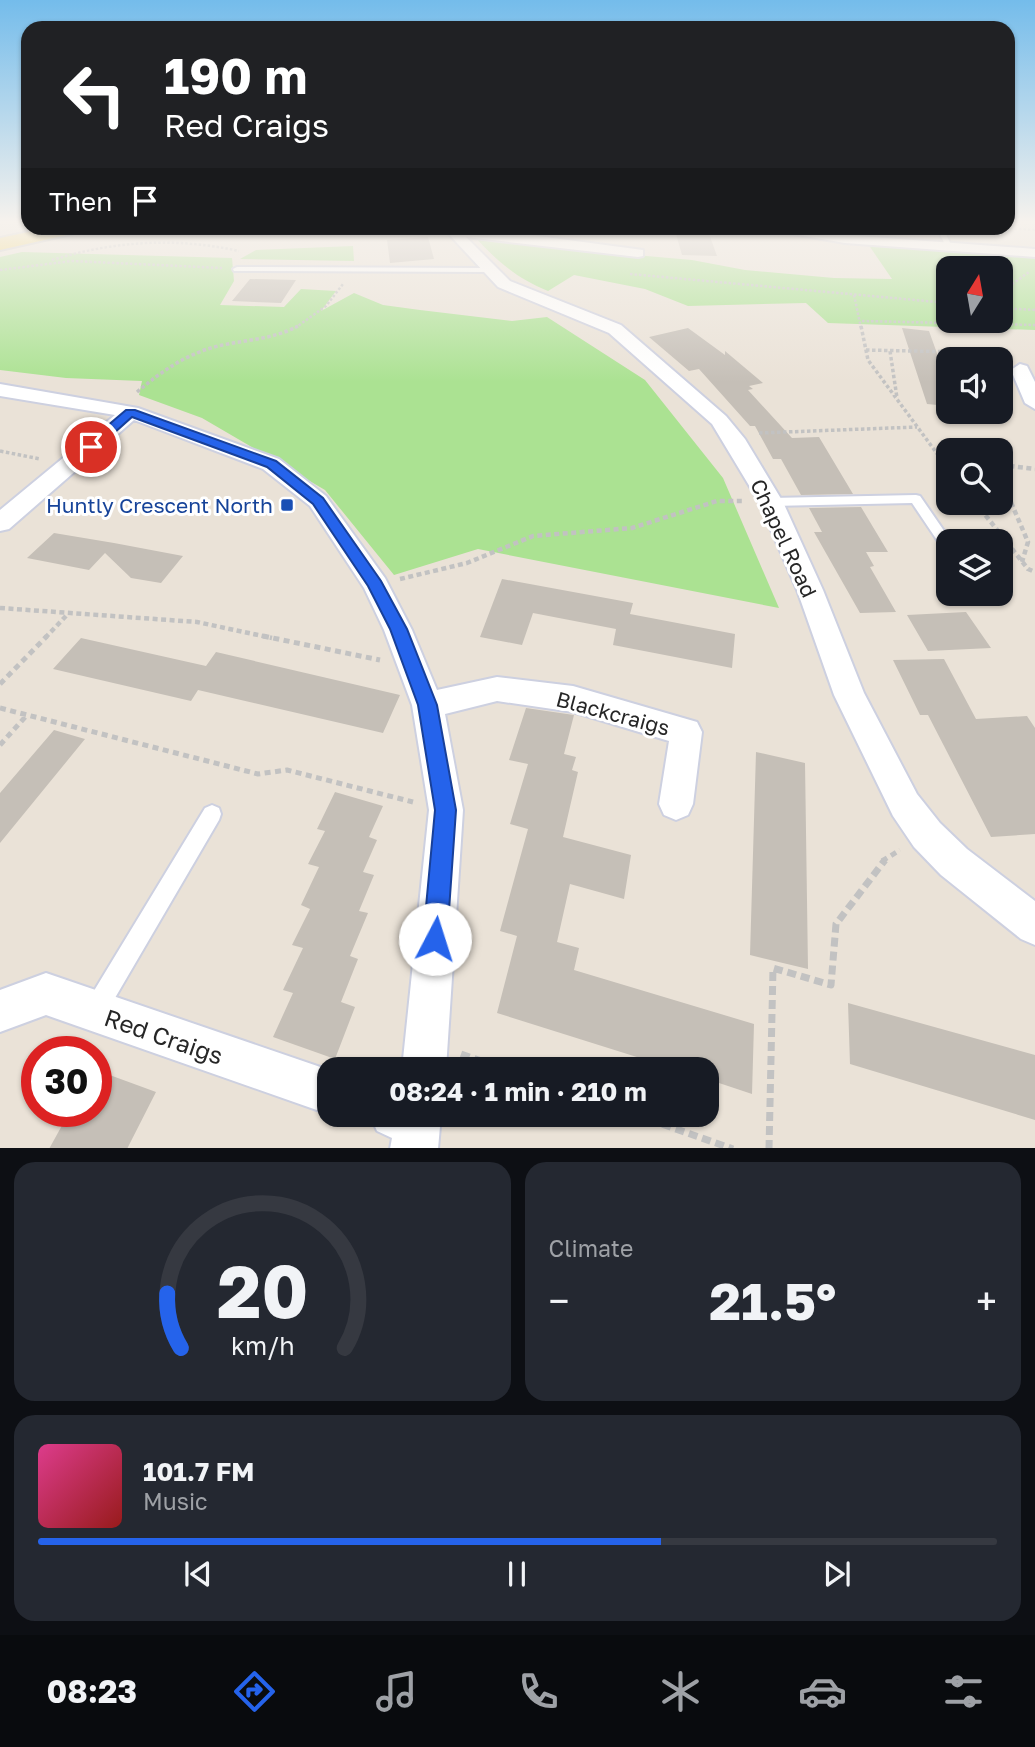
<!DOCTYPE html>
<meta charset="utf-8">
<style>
:root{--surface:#171b24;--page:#242831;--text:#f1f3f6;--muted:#9ea1a6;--line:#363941;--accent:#2563eb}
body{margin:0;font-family:"Golos Text",sans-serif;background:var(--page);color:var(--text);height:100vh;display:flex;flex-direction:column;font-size:26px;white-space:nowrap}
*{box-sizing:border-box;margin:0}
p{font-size:23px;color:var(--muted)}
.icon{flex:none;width:38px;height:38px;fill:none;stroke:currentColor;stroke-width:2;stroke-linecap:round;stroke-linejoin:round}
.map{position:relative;height:1148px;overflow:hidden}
.panel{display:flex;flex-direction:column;gap:14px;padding:14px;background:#0d0f14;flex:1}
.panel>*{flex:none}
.top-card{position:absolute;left:21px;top:21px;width:994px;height:214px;border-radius:21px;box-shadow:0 2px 5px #0004;background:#202124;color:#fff;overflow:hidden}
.needle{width:46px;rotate:11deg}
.tools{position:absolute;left:936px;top:256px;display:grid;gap:14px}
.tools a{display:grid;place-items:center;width:77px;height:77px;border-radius:14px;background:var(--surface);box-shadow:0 2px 5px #0004;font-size:35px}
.speed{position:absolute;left:21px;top:1036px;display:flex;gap:14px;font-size:35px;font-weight:700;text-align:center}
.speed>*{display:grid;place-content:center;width:91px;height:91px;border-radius:50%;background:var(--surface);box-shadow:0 2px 5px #0004;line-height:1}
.speed .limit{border:10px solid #d22;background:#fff;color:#111}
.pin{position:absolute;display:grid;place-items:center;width:60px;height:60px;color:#fff;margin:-30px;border:4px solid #fff;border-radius:50%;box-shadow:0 2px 7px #0007}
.me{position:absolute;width:77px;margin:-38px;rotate:5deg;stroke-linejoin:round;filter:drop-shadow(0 0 5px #0008)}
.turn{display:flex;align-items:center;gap:24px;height:147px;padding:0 28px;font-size:32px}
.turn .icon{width:91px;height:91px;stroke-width:2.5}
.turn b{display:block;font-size:49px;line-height:60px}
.then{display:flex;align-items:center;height:66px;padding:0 28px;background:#0003;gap:14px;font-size:26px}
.big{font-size:52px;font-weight:700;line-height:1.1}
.panel .card{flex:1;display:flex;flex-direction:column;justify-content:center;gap:10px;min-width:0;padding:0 24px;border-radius:21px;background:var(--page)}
.panel .dial{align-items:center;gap:0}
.dial svg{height:182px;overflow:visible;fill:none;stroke:var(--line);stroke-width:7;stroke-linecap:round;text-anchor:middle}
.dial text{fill:var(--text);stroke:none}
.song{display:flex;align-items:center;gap:21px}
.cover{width:84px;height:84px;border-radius:10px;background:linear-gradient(135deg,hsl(330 70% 55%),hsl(0 70% 35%))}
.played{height:7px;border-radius:4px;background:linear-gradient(90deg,var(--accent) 65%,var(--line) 65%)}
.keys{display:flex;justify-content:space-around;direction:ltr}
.heat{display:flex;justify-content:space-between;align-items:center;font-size:38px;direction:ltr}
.panel .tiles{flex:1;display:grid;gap:14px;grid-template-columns:1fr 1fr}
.card:last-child{grid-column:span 2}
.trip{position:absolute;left:317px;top:1057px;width:402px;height:70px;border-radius:21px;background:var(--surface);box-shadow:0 2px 5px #0004;font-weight:700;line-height:70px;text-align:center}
.tab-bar{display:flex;height:112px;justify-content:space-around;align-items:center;background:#090b0e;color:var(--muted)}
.tab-bar .icon{width:49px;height:49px}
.tab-bar .current{color:var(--accent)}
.tab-bar b{font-size:32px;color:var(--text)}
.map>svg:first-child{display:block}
.green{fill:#abe292;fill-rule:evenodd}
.building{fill:#c5bfb7}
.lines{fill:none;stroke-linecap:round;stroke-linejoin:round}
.service-casing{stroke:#cdd0e0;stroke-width:4}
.minor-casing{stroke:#cdd0e0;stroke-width:4}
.primary-casing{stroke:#c2c2c2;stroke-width:4}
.path-far4{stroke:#c2c2c2;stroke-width:2.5;stroke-dasharray:2.5 2;stroke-linecap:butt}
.path-far3{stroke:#c2c2c2;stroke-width:3.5;stroke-dasharray:3.5 2.5;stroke-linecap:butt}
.path-far2{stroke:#c2c2c2;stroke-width:4.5;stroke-dasharray:5 3.5;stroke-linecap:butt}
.path-far1{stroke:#c2c2c2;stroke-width:5;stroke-dasharray:6 4.5;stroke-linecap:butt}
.path{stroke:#c2c2c2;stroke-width:7;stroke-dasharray:9 5;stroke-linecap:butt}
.service{fill:#fff;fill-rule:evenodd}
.minor{fill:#fff;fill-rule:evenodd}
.primary{fill:#f1d155;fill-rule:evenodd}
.route{fill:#2563eb;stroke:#184099;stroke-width:2}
.transit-dot{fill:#1a4fb4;stroke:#fff;stroke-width:2.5}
.labels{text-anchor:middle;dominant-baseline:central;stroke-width:6;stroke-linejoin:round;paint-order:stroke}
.transit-label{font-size:21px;fill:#164399;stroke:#fff;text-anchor:end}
.street-label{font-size:21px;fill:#262626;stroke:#fff}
.near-street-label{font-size:24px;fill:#262626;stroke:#fff}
</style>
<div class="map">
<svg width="1035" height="1149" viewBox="0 0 1035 1149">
<rect width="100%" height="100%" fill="#eae2d7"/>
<path class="green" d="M498,235L567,249L692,260L745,270L834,278L892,279L868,244L1035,256V330L828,323L806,303L688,306L645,289L574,275L548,291C516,278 497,261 474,236ZM948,268H1001V320H948Z
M353,246L354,261L240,259L256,250Z
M22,252L232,258L234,281L220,305L284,307L301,289L336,291L321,311L354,293L383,305L420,310L512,321L547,317L645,380L723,478L779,608L478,549L394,575L325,490L202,418L139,395L142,381L66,378L0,370V257Z"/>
<path class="building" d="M687,228H707L717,256L682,255L676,234Z
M428,237L434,259L390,263L387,240Z
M250,279L296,280L281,303L232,301Z
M688,328L725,355V351L763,383L749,386L753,389L748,390L792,438L819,437L853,494L801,495L781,459H773L755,426H750L699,369L689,371L649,337Z
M902,328L929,331L948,384V406L927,404Z
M861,507L888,552H866L874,566L870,567L896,612L860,613L814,532H822L809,508Z
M54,533L114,543L183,556L161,583L131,578L105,553L89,570L27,558Z
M502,579L633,603L630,614L735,634L732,668L613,645L616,629L533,613L522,645L480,637Z
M966,612L991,648L928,651L907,615Z
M81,638L206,666L216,652L400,695L383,733L198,690L191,701L53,669Z
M944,659L976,719L1027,716L1035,728V834L991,837L928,715H920L893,660Z
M526,708L574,715L564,754L576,757L572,770L578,772L563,837L631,855L624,899L570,884L557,942L579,948L574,970L754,1024L752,1094L707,1079V1069H675L497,1013L517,936L500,931L528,829L510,824L528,764L509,760Z
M54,730L85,739L0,843V793Z
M756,752L805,763L808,969L750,955Z
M335,792L383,806L369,837L377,840L363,872L374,875L359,911L368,913L350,956L358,959L341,1002L355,1007L335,1059L273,1037L293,993L283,990L303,948L292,945L310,909L301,905L319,867L308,864L325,831L317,829Z
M848,1003L1035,1055V1120L850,1064Z
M96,1070L156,1092L127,1149H49L70,1111H96Z"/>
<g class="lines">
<g class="service-casing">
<path id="service" d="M937,228H943L953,249H947Z
M237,267L492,268L496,270L492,272L234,271L233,269Z
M916,495L920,496L951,541H948V550L943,549L912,503L771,506L765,502L771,498Z
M212,805L219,808L221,814L219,820L105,1015L97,1018L89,1015L86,1007L89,999L205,808Z"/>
</g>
<g class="minor-casing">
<path id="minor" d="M443,228L501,231L643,250V256L638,257L466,237L510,281L621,325L726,416L745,439L783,502L823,590L864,693L917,794L940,823L967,849L1035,901V945L1021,939L941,875L914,847L893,816L834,695L797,590L759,502L712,424L609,333L498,287Z
M774,228H802L845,235L1035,249V257L845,243L781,232Z
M1020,364L1027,366L1035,382V409L1025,403L1011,370Z
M0,384L138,408L279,459L326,496L385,578L412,630L437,690L497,677L573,686L697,722L702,732L693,804L688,815L676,820L664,815L659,804L669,741L573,712L497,701L445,714L463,810L446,1069H402L429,810L412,705L384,630L364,588L310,506L263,469L134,420L9,529L0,531V510L115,415L0,396Z
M46,973L329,1070L331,1115L46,1015L0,1032V990Z
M370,1115H441L438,1149H390L392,1138L377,1131Z"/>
</g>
<g class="primary-casing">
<path id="primary" d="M47,228H83L80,232L0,250V238Z"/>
</g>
<path class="path-far4" d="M1001,228L1035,230
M52,260C114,241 175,237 239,251
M0,270L72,261L222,268
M630,274L948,303
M1001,292L1029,272
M854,295L861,328
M1001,308L1035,310
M862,321L1035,325
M295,328L326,306L343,284"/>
<path class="path-far3" d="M861,326L868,360L944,463
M866,350L1008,353
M890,351L897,398
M137,392C162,371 186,354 218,346C245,340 274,339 298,326
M759,433L917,427
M0,451L40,459"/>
<path class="path-far2" d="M943,462L948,469
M1001,465L1035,469
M1001,479L1028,542L1022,562
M975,502L1028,569L1035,572
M400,579L467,563L533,536L632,528L717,501H744
M0,608L197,622L272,638
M45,638L66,616"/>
<path class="path-far1" d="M263,636L380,660
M0,684L47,636
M0,708L258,774L287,770L413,802
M0,745L27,715
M882,861L900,850"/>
<path class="path" d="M461,1054L504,1069
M636,1115L733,1149
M769,1149L773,968L831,985L836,924L885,860"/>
<use href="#service" class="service"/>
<use href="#minor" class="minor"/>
<use href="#primary" class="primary"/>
</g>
<linearGradient id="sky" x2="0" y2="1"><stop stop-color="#74bceb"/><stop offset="0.58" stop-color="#f6f2ed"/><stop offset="1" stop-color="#f6f2ed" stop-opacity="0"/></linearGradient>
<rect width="1035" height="382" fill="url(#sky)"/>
<path class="route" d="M126,410H135L276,461L323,498L381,581L407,629L437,705L456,810L447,939L444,948L435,951L427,948L423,939L435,810L418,705L390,629L368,586L313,504L267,467L132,417L95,450H86V444Z"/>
<rect class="transit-dot" x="280" y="498" width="14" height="14" rx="3.5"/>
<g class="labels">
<g class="transit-label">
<text x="273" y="505">Huntly Crescent North</text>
</g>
<g class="street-label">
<text transform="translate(784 538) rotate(65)">Chapel Road</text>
<text transform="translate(613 713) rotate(15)">Blackcraigs</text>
</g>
<g class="near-street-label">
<text transform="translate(164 1036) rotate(19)">Red Craigs</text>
</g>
</g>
</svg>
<div class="tools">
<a><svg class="needle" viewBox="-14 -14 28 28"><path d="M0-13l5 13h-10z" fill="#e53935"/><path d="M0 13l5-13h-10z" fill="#9ea1a6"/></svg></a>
<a><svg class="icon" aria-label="sound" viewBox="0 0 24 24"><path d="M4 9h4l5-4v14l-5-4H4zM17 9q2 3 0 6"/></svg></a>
<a><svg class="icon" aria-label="search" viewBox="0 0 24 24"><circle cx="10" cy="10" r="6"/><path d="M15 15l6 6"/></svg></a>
<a><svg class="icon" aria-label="layers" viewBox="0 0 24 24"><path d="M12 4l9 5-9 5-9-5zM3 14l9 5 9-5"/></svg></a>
</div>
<div class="speed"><div class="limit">30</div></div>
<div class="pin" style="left:91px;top:447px;background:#d93025"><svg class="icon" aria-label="arrive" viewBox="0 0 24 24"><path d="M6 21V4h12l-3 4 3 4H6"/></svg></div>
<svg class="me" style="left:435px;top:939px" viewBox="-20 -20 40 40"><circle r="19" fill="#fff"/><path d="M0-13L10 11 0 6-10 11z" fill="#2563eb"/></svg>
<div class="trip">08:24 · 1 min · 210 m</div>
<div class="top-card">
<div class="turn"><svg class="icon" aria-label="left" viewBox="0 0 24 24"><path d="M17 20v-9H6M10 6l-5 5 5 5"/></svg><div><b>190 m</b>Red Craigs</div></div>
<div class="then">Then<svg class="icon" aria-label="arrive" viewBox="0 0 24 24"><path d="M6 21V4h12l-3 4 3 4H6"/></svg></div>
</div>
</div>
<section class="panel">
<div class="tiles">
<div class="card dial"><svg viewBox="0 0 100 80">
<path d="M14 69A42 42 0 1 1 86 69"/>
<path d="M14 69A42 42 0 0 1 8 45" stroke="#2563eb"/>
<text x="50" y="56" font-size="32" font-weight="700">20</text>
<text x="50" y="72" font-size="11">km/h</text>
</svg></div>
<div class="card"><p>Climate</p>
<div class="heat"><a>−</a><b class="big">21.5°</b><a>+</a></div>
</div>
<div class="card">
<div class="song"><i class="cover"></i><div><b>101.7 FM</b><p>Music</p></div></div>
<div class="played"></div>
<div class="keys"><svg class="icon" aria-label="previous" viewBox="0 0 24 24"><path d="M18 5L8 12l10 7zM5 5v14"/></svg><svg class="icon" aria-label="pause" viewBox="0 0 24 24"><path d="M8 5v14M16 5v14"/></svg><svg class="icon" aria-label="next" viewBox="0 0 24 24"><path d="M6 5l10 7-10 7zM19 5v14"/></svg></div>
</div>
</div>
</section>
<nav class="tab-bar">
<b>08:23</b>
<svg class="icon current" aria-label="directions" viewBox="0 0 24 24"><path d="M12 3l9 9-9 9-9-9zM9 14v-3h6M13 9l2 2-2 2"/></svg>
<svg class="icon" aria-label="music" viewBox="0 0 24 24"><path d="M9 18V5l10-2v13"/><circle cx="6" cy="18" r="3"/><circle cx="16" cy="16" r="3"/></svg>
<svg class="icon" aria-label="phone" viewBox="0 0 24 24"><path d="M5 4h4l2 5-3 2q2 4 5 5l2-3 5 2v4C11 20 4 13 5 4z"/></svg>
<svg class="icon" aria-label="climate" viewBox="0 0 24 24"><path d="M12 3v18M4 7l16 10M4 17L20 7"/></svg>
<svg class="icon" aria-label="car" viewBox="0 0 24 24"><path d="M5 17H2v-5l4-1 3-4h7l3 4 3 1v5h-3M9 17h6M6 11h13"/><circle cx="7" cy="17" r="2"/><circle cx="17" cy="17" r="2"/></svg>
<svg class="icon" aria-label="filters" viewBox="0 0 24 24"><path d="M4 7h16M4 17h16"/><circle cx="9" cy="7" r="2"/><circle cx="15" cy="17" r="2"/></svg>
</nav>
